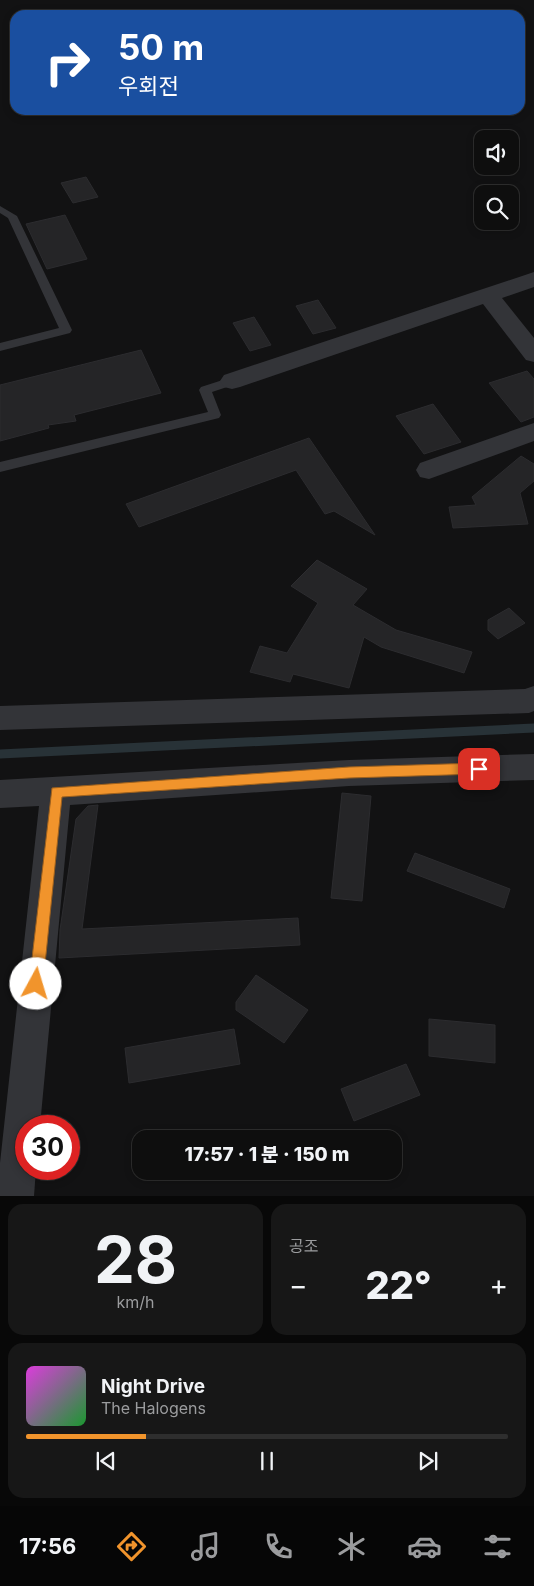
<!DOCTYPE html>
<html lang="ko">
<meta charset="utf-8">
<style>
:root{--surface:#0e0e0e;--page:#171717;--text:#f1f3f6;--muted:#9b9c9e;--line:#2e2e2e;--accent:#f1942c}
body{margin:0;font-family:Inter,"Noto Sans KR",sans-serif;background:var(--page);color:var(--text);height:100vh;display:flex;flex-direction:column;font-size:19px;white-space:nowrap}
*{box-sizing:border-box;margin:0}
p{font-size:16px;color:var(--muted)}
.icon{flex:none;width:28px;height:28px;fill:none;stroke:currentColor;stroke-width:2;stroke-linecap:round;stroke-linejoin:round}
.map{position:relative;height:1196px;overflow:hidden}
.panel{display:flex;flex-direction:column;gap:8px;padding:8px;background:#080808;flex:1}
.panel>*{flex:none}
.guide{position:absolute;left:10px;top:10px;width:515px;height:105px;border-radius:15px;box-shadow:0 2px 8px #0003,0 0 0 1px var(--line);background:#1a4fa0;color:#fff;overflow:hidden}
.fabs{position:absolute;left:474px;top:130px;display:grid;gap:10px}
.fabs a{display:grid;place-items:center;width:45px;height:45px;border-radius:10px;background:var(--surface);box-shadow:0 2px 8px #0003,0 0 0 1px var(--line);font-size:25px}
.speed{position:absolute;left:15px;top:1115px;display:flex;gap:10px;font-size:25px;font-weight:700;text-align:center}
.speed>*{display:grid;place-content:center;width:65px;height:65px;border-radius:50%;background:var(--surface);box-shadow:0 2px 8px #0003,0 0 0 1px var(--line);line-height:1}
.speed .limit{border:8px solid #d22;background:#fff;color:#111}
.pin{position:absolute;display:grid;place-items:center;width:42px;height:42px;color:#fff;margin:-21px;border-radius:10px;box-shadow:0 2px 8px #0006}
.me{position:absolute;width:55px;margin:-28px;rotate:6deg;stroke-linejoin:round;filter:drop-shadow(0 0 4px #0008)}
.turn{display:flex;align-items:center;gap:18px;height:105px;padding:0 25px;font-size:22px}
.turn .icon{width:65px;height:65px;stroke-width:2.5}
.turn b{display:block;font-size:35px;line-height:42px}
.big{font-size:38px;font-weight:800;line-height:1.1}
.panel .card{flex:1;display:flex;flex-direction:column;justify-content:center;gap:8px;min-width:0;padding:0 18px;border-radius:15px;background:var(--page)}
.panel .dial{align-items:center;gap:0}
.dial b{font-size:65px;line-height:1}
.song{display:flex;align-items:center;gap:15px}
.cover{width:60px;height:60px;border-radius:8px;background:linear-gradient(135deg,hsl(300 70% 55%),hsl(130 70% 35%))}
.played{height:5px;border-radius:2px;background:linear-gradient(90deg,var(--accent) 25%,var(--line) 25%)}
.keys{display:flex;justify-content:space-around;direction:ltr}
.heat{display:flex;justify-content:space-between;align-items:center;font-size:28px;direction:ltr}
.panel .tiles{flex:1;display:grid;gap:8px;grid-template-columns:1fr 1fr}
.card:last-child{grid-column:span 2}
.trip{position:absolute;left:132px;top:1130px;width:270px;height:50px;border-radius:15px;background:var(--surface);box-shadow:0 2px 8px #0003,0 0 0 1px var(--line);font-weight:800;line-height:50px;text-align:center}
.tab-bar{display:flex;height:80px;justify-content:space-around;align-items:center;background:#060606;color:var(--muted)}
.tab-bar .icon{width:35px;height:35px}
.tab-bar .selected{color:var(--accent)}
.tab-bar b{font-size:22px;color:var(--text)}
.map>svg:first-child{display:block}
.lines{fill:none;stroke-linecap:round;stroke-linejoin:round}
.stream{stroke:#283237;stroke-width:9}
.building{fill:#252527;stroke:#2c2c2f}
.lane{fill:#333438;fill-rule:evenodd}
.street{fill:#333438;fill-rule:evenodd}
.route{fill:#f1942c;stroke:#9d601d}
</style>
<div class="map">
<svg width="534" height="1196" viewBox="0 0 534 1196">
<rect width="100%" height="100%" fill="#121213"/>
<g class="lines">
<path class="stream" d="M0,754L534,728"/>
</g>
<path class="building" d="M86,177L98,197L73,203L61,183Z
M65,215L87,259L47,269L26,224Z
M318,300L336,328L313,334L296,306Z
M254,317L271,345L250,351L233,323Z
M141,350L161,393L74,415L76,421L48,425L49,428L0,441V385Z
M527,371L534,379V417L521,422L489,383Z
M433,404L461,442L424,454L396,416Z
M309,438L375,535L334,511L325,514L296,470L139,527L126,504Z
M521,456L534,464V481L520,493L528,524L453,528L449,507L476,505L472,497Z
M317,560L367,589L353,605L396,630L472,652L464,673L381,647L364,637L349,688L293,674L290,682L250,672L260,646L287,653L318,603L291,586Z
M509,608L525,623L498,639L488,630V620Z
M342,793L371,796L362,901L331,898Z
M98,805L82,929L298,918L300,945L59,958L60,930L76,819L88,806Z
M415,853L510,889L504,908L407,871Z
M256,975L308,1010L284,1043L236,1010V1002Z
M429,1019L495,1025V1063L429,1056Z
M234,1029L240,1064L129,1083L125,1048Z
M406,1064L420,1095L354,1121L341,1089Z"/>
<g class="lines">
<path class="lane" d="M0,206L17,216L72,330L70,333L0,351V343L59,328L8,218L0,213Z
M232,377L236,378L238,381L236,384L212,392L221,415L219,418L0,472V462L208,412L199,390L201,387Z"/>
<path class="street" d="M534,272V287L502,298L534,338V362L526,360L483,304L240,387L232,389L224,387L220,381L224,375Z
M534,423V441L429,479L420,477L416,470L420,463Z
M534,686V711L529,713L0,730V706L525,689Z
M534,754V780L349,786L70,805L40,1126H26V1169H36L34,1196H0V1163L39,806L0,808V780L349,760Z"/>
</g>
<path class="route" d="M479,763L483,765L485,769L483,773L479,774L349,778L62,797L43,984L41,989L36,991L31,989L29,984L52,788L349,767Z"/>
</svg>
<div class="fabs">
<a><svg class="icon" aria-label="sound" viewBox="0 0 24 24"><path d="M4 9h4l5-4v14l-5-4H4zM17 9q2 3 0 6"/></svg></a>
<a><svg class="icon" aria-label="search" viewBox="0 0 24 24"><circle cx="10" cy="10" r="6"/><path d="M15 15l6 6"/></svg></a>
</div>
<div class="speed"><div class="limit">30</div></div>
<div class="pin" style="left:479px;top:769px;background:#d93025"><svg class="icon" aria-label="arrive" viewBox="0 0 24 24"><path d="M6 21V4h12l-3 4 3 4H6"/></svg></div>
<svg class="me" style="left:36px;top:984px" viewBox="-20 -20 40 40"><circle r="19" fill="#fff"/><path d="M0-13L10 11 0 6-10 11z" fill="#f1942c"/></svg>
<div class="trip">17:57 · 1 분 · 150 m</div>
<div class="guide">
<div class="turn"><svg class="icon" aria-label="right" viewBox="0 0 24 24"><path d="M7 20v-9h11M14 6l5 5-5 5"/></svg><div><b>50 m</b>우회전</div></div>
</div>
</div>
<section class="panel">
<div class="tiles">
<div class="card dial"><b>28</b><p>km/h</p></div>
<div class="card"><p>공조</p>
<div class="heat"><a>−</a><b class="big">22°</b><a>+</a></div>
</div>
<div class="card">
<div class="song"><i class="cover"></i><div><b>Night Drive</b><p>The Halogens</p></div></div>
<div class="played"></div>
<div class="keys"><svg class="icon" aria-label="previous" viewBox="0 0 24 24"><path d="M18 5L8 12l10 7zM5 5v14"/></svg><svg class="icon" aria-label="pause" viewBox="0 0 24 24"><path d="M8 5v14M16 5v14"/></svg><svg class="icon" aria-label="next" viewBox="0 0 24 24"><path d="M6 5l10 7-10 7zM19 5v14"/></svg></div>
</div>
</div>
</section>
<nav class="tab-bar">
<b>17:56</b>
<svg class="icon selected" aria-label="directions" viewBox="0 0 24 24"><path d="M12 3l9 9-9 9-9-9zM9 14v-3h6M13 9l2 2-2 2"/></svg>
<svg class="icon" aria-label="music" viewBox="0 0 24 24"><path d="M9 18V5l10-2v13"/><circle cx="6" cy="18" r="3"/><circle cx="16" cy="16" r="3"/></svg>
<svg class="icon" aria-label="phone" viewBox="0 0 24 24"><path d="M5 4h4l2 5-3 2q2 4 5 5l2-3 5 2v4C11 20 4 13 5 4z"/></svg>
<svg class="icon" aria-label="climate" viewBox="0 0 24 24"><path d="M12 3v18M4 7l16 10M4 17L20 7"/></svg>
<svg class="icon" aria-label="car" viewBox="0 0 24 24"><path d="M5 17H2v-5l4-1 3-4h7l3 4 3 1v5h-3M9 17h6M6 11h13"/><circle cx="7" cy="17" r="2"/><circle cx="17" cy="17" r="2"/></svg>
<svg class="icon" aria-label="filters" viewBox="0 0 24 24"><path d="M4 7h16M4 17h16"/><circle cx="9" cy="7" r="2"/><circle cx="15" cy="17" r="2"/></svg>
</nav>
